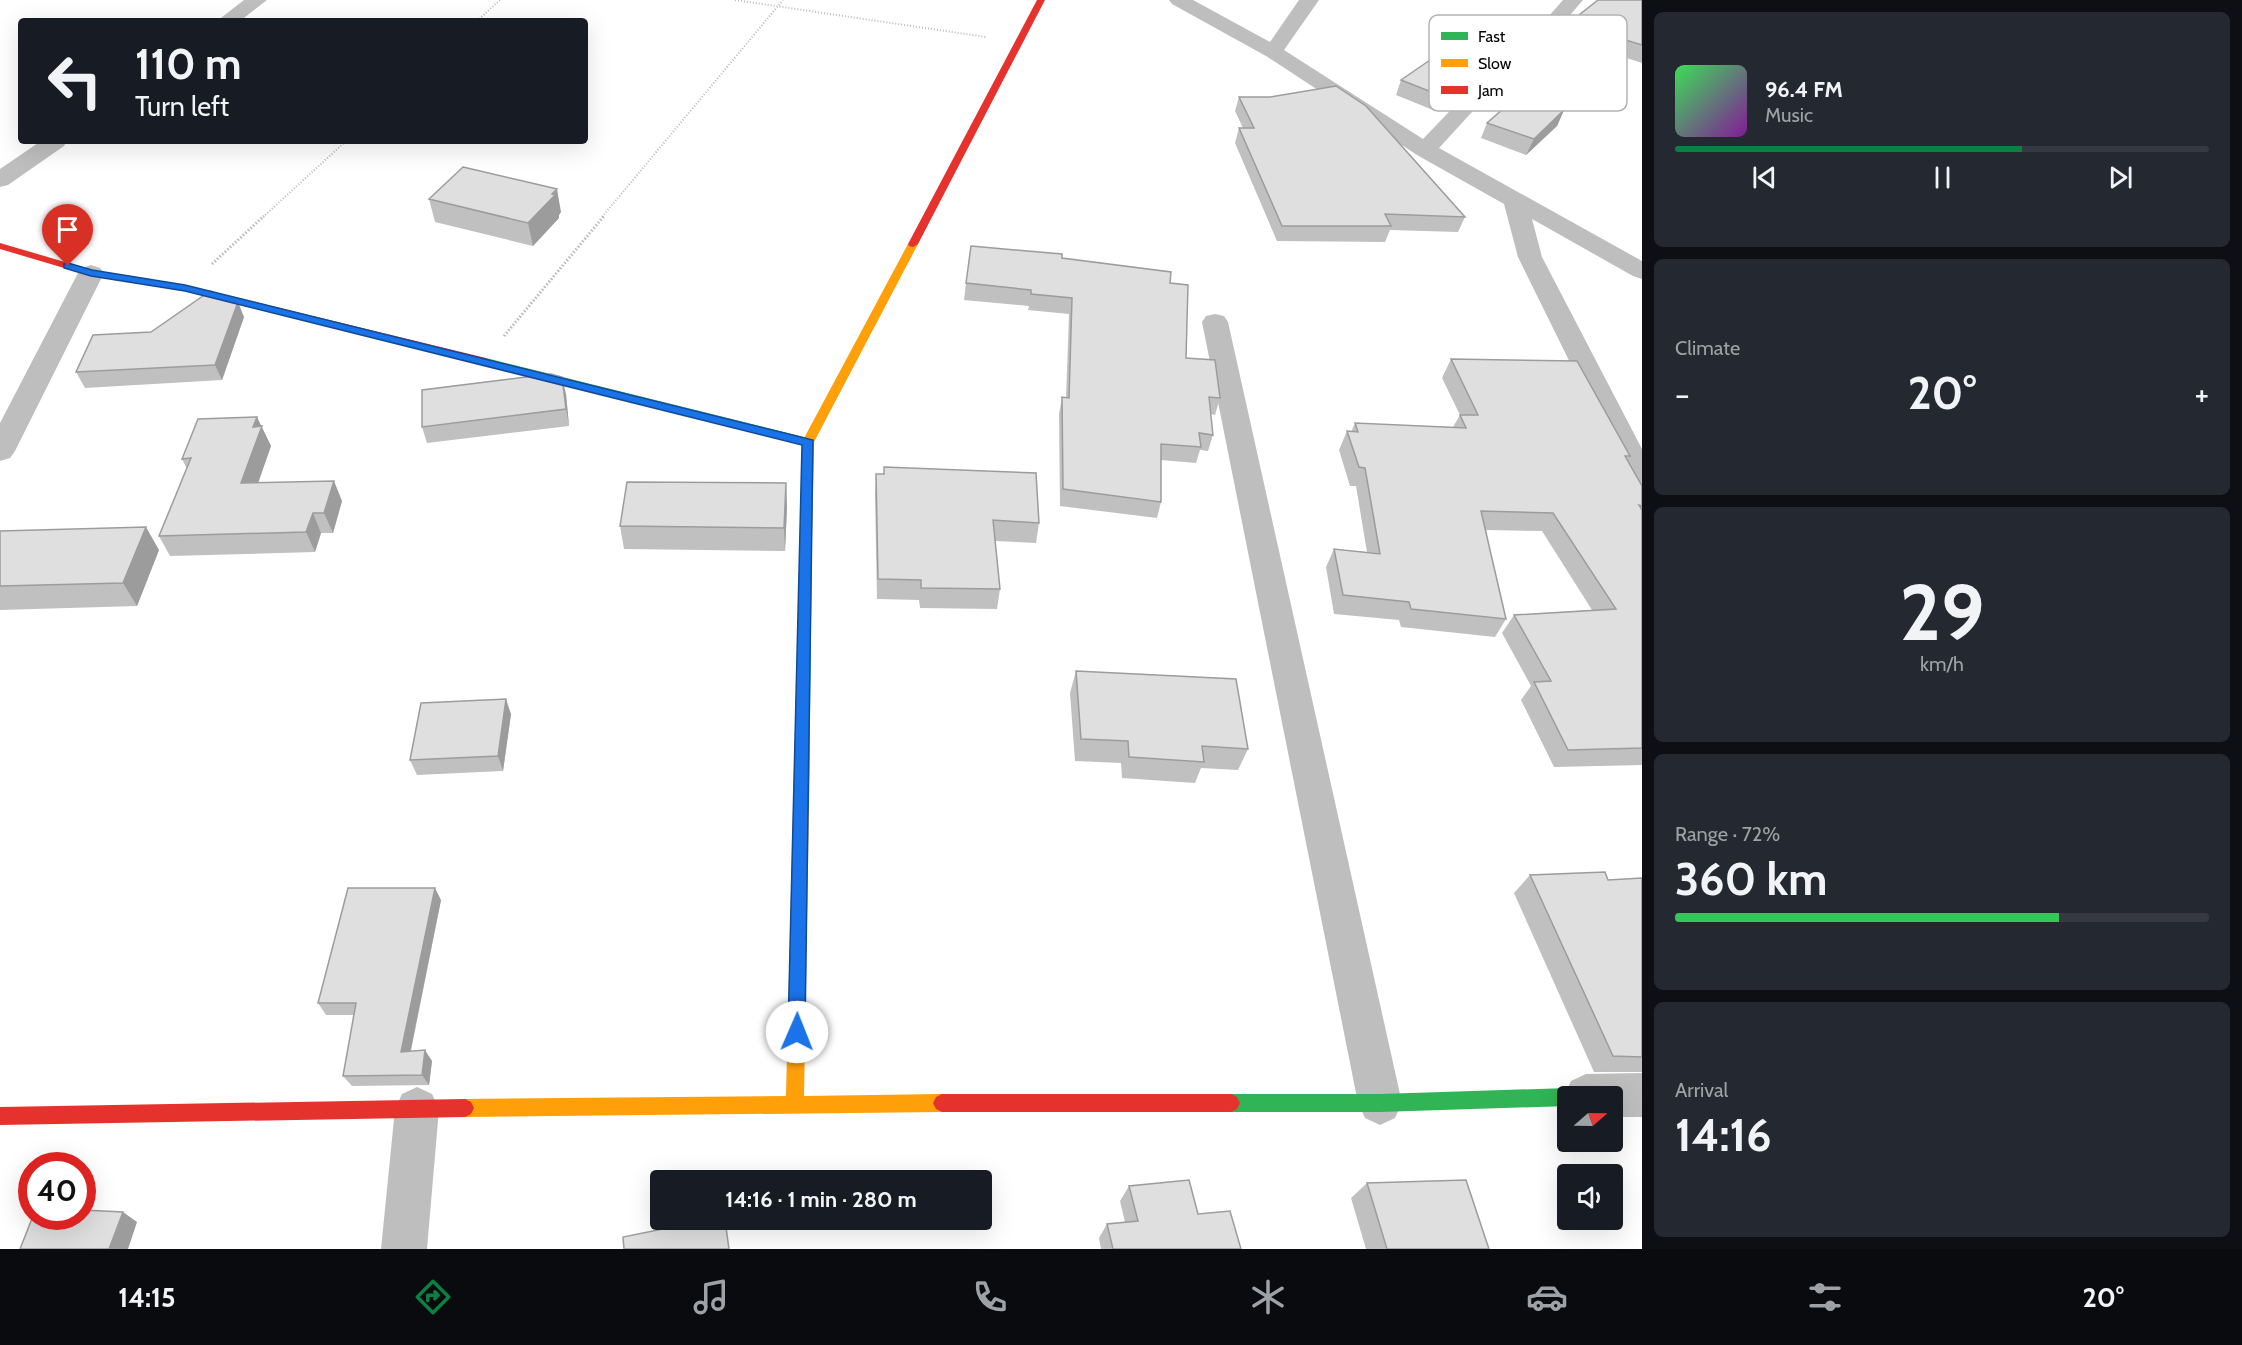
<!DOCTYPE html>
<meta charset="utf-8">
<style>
:root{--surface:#171b24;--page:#242831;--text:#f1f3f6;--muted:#9ea1a6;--line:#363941;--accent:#0b8043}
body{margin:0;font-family:Cabin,sans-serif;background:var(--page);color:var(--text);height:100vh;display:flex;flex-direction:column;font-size:22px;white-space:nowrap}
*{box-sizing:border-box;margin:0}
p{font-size:20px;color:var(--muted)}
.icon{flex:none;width:33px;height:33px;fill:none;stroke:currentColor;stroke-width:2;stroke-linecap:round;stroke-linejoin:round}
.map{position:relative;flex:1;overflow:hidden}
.sheet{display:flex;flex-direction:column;gap:12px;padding:12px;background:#0d0f14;width:600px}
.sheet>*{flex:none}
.banner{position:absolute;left:18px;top:18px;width:570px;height:126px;border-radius:6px;box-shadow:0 6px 24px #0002;background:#171b24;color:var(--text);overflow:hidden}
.needle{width:39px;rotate:70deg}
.buttons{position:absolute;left:1557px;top:1086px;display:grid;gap:12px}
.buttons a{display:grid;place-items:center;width:66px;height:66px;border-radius:6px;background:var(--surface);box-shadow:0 6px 24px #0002;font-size:30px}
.speed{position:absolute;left:18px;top:1152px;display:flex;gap:12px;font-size:30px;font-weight:700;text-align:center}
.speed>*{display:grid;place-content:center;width:78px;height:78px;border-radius:50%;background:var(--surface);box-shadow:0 6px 24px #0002;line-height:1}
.speed .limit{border:9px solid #d22;background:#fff;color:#111}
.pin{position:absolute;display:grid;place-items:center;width:51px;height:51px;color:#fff;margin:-62px -26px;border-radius:50% 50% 50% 0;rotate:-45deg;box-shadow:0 0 6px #0007}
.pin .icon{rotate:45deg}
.me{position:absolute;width:66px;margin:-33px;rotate:1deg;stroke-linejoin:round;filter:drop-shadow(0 0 4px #0008)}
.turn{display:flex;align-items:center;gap:21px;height:126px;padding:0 18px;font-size:27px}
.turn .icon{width:78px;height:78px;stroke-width:2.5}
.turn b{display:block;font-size:42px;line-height:51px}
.big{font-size:45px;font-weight:700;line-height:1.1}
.sheet .tile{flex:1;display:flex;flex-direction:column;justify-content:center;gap:9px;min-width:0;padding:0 21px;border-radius:9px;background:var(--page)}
.sheet .dial{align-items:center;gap:0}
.dial b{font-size:78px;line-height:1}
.song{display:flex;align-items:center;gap:18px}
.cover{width:72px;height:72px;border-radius:9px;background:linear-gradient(135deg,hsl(130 70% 55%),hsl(290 70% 35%))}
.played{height:6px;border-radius:3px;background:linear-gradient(90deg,var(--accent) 65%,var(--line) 65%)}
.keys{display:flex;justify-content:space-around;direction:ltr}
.heat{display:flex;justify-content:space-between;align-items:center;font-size:33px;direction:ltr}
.charge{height:9px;border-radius:4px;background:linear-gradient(90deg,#34c759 72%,var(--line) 0)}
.trip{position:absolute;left:650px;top:1170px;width:342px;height:60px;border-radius:6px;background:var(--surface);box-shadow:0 6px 24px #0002;font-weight:700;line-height:60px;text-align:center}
.dock{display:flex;height:96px;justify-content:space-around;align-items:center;background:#090b0e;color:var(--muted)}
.dock .icon{width:42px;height:42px}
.dock .current{color:var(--accent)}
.dock b{font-size:27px;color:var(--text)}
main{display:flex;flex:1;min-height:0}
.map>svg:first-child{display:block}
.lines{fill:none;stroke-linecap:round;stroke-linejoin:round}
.path-far1{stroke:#b9b9b9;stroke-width:2;stroke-dasharray:1 2;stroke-linecap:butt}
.path{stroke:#b9b9b9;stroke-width:3;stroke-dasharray:1.5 2;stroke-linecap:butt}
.street{fill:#bebebe;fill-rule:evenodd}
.fast{fill:#30b455;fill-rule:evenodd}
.slow{fill:#ff9f0a;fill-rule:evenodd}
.jam{fill:#e5322d;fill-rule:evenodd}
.wall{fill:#c0c0c0}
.shaded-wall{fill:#9c9c9c}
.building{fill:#dfdfdf;stroke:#9c9c9c;stroke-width:1.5}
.route{fill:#1a73e8;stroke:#114b97;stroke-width:1.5}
.key{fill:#fff;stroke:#b2b2b2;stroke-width:1.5}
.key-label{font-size:16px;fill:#000}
</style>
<main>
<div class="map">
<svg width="1642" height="1249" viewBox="0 0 1642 1249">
<rect width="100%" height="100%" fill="#fff"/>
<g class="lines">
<path class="path-far1" d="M735,0L986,37
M477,21L500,0
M263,217L346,141
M602,217L783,0"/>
<path class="path" d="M212,264L264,216
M504,336L604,216"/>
<path class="street" d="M244,0H267L240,21H217Z
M1169,0H1193L1270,42L1299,0H1319L1284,50L1423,139L1490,69L1527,41L1563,0H1583L1541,49L1504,77L1439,148L1642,261V279L1633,276L1532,219L1542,257L1642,449V488L1631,485L1627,478L1518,257L1504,204L1417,155L1266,56L1172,4Z
M41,141H67L64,146L8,185L0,187V169Z
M91,265L100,268L104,273L15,451L10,458L0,461V423L78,273L82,268Z
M1215,314L1224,316L1228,322L1402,1103L1395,1118L1380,1125L1365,1118L1358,1103L1202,322L1206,316Z
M1642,1073V1117H1612V1096H1568V1104L1564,1096L1571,1081L1586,1074Z
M417,1087L432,1094L439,1109L427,1249H381L395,1109L402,1094Z"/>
<path class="fast" d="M486,358L808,438L814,442L808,446L482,364V360Z
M806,535L812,540L809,810L806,815L801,817L796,815L793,810L800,540Z
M1568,1088L1574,1091L1577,1096H1568V1106L1380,1112H1231L1225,1109L1222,1103L1225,1097L1231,1094H1380Z"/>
<path class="slow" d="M913,241L918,244L814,442L812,540L806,545L801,543L800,540L802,442L908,244Z
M801,803L806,805L809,810L804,1096L942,1094L948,1097L951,1103L948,1109L942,1112L465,1117L459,1114L456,1108L459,1102L465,1099L786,1096L793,810L796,805Z"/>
<path class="jam" d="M1037,0H1045L918,244L913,247L909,246L908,244Z
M0,243L92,270L185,285L486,358L492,362L486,366L185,291L91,276L0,249Z
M942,1094H1231L1237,1097L1240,1103L1237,1109L1231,1112H942L936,1109L933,1103L936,1097Z
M465,1099L471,1102L474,1108L471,1114L465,1117L0,1125V1107Z"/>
</g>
<path class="wall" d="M1642,0V63L1574,41L1576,37L1567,34L1574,19Z
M1401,80L1465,87L1433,110L1396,95Z
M1239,97L1465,217L1458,232L1390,230L1385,242L1277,241L1235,143L1239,128H1243L1235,111Z
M1564,110L1557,126L1526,155L1481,138L1487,123Z
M429,199L561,212L559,215V218L533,246L435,222Z
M1062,258L1170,283L1186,358L1220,398L1215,415L1211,414L1213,435L1208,451L1200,450L1196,463L1161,460V502L1157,518L1060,506L1059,414L1062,397L1066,398L1069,314L1028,310L1029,306L964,300L966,283Z
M244,317L222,380L85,388L76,372L151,332Z
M1451,359L1630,456L1627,460L1642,486V765L1554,767L1521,700L1531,686L1502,633L1514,615L1592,610L1542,531L1485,530L1506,619L1495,637L1401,627L1399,620L1334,614L1326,567L1334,549L1367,552L1356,486H1350L1339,450L1347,431L1351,432L1355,423L1453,427L1460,415L1442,378Z
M566,394L569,426L427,443L422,427Z
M261,426L271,446L258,483L342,501L333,533H321L315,552L170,556L159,536L187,469L182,459Z
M876,474L1039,523L1036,543L995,541L1000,589L997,609L920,608L919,600L877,599L875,494Z
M786,483L787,507L785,551L624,549L620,526Z
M0,531L159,550L137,606L0,610Z
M1076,671L1248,749L1238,770L1201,768L1195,783L1122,778L1121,763L1075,761L1070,693Z
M511,714L503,771L417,775L410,760Z
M1530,875L1608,880L1642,878V1072H1594L1514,893Z
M441,900L411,1051L432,1061L429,1085L352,1086L343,1076L354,1015H326L318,1003Z
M1367,1183L1489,1249H1366L1351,1198Z
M1129,1186L1198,1214L1241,1249H1101L1099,1238L1107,1224L1125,1222L1120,1201Z"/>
<path class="shaded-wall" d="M1471,72L1465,87L1433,110L1439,95Z
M1564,110L1557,126L1526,155L1534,139Z
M557,189L561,212L559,215V218L533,246L528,223Z
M238,302L244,317L222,380L215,365Z
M562,377L566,394L569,426L566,409Z
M257,417L271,446L251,503L241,483L253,427Z
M334,481L342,501L333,533L324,513Z
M786,483L787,507L785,551L784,528Z
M313,513L321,533L315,552L306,532Z
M146,527L159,550L137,606L123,583Z
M506,699L511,714L503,771L498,756Z
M435,888L441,900L408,1063L401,1052Z
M425,1050L432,1061L429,1085L422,1075Z
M123,1212L137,1222L128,1249H109Z"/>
<path class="building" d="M1598,0H1642V45L1581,26L1585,23L1574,19Z
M1433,58L1471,72L1439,95L1401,80Z
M1336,86L1366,106L1465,217L1385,214L1391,226H1282L1239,128H1254L1239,97H1270Z
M1519,95L1564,110L1534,139L1487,123Z
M463,167L557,189L552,194L555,195L528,223L429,199Z
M971,246L1062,254V258L1171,272L1170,283L1188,285L1186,358L1215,360L1220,398L1209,397L1213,435L1199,433L1201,447L1161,444V502L1063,489L1062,397L1069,398L1072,298L1031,294V290L966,283Z
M210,291L238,302L215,365L76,372L93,335L151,332Z
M1451,359L1577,361L1630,456H1625L1642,486V506L1639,505L1642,510V748L1568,750L1534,682L1551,681L1514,615L1616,609L1553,513L1481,511L1506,619L1411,609L1409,602L1343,595L1334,549L1380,554L1365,468L1359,467L1347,431L1358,432L1355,423L1466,428L1460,415H1478Z
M551,374L562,377L566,409L422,427V390Z
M257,417L253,427L262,426L241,483L334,481L324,513H313L306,532L159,536L191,458L182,459L198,419Z
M884,467L1036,473L1039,523L993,520L1000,589L921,588V580L878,579L876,474H884Z
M627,482L786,483L784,528L620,526Z
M146,527L123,583L0,586V531Z
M1076,671L1236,679L1248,749L1202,746L1204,762L1129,757L1128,741L1081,739Z
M506,699L498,756L410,760L421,703Z
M1605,872L1608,880L1642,878V1057L1613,1056L1530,875Z
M348,888H435L401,1052L425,1050L422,1075L343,1076L356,1003H318Z
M1189,1180L1198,1214L1230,1211L1241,1249H1113L1107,1224L1138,1221L1129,1186Z
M1466,1180L1489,1249H1387L1367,1183Z
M82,1210L123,1212L109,1249H20L33,1216H82Z
M707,1220H725L729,1249H624L623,1237Z"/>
<path class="route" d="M68,263L92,270L185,285L813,440L805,1032L803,1038L797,1040L791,1038L788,1032L802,445L185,291L91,276L64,268V264Z"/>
<rect x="1429" y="15" width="198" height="96" rx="9" class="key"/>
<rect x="1441" y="32" width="27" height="8" fill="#30b455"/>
<rect x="1441" y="59" width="27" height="8" fill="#ff9f0a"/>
<rect x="1441" y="86" width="27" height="8" fill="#e5322d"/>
<g class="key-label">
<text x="1478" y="42">Fast</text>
<text x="1478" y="69">Slow</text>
<text x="1478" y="96">Jam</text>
</g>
</svg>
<div class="buttons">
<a><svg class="needle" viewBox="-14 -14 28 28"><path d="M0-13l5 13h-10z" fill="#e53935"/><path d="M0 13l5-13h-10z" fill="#9ea1a6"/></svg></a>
<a><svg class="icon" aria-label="sound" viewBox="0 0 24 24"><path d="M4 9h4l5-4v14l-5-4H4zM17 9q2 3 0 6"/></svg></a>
</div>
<div class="speed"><div class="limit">40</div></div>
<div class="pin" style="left:68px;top:266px;background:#d93025"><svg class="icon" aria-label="arrive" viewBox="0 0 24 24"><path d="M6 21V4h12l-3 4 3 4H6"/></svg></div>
<svg class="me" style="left:797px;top:1032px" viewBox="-20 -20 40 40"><circle r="19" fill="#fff"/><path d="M0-13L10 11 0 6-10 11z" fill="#1a73e8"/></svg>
<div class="trip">14:16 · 1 min · 280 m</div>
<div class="banner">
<div class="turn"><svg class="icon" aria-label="left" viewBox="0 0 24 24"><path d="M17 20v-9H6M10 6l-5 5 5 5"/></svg><div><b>110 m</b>Turn left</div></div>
</div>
</div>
<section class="sheet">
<div class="tile">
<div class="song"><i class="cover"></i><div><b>96.4 FM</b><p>Music</p></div></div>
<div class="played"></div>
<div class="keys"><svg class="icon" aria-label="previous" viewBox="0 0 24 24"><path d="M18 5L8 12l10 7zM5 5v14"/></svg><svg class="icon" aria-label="pause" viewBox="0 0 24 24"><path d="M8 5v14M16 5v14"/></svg><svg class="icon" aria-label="next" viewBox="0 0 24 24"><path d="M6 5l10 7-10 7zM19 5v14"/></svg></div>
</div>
<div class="tile"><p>Climate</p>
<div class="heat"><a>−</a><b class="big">20°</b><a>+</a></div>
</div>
<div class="tile dial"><b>29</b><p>km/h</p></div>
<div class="tile"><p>Range · 72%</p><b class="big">360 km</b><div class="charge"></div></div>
<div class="tile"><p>Arrival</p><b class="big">14:16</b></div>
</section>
</main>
<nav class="dock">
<b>14:15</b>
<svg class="icon current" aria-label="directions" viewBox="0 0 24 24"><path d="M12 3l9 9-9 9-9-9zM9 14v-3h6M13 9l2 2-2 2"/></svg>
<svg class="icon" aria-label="music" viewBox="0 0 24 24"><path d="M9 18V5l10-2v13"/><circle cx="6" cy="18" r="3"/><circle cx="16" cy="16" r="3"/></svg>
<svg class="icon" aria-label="phone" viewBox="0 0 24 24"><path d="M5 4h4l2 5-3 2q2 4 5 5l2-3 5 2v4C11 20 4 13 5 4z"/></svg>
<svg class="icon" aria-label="climate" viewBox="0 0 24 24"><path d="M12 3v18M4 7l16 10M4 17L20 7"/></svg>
<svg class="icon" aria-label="car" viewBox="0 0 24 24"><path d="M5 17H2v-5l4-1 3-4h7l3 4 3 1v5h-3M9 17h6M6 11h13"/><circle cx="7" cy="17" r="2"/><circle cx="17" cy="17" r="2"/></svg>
<svg class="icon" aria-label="filters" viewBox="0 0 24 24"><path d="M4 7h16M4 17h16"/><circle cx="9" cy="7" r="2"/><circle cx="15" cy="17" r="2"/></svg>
<b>20°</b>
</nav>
